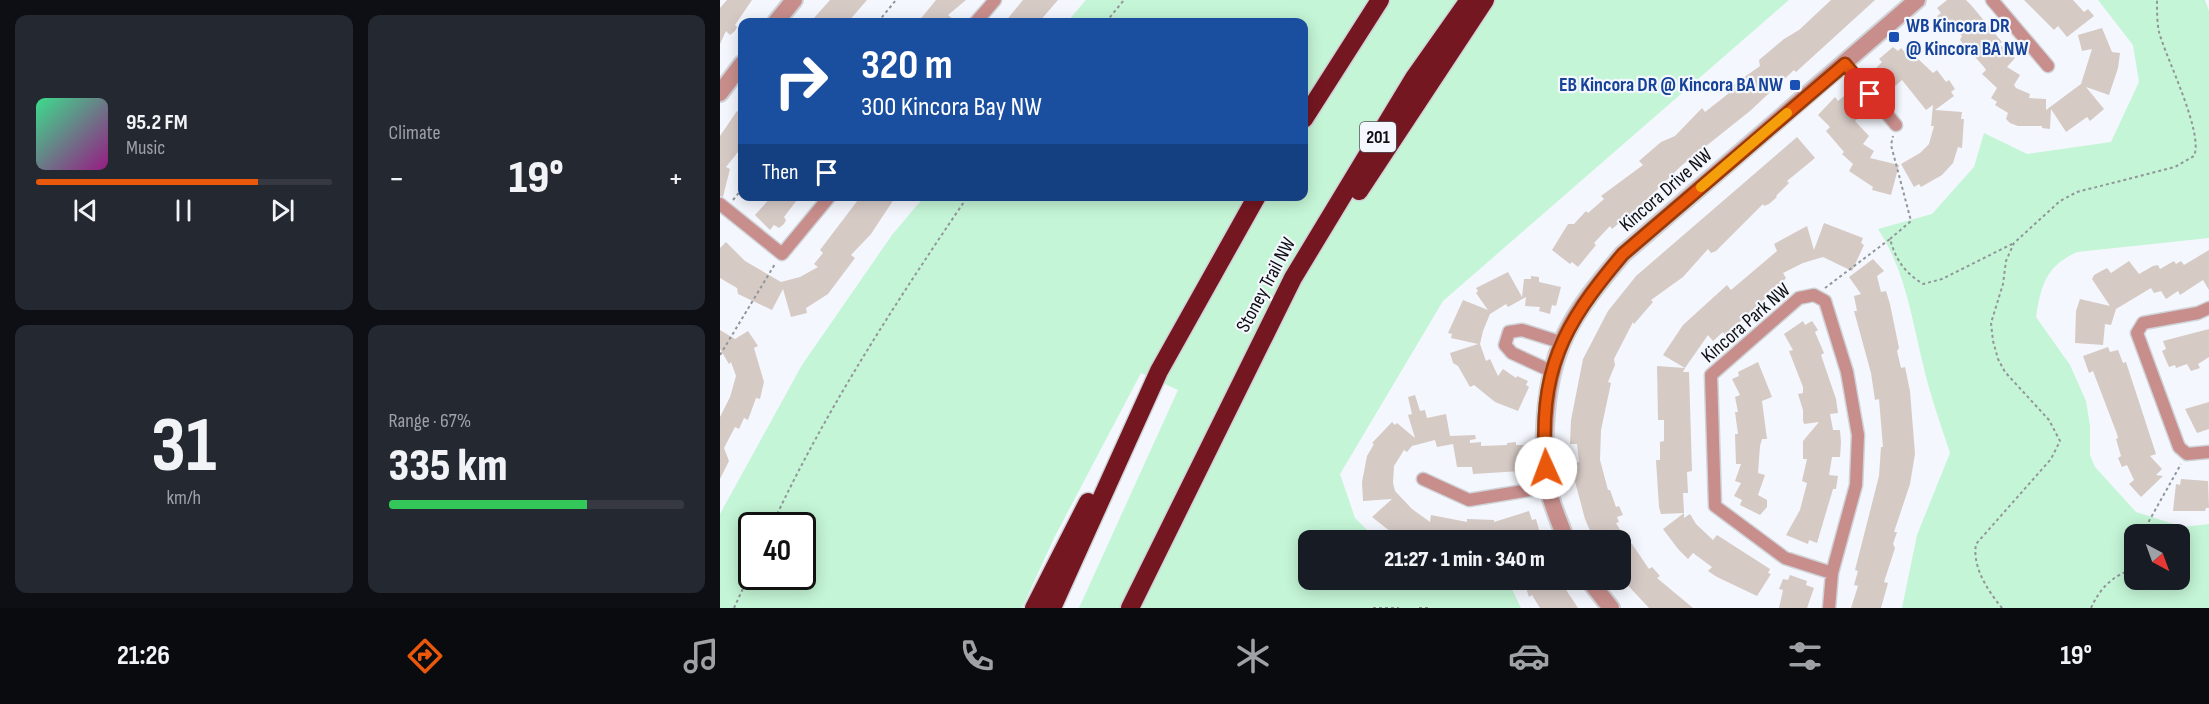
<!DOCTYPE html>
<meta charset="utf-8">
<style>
:root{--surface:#171b24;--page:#242831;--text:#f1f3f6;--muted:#9ea1a6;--line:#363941;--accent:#ea580c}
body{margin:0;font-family:"Sofia Sans Condensed",sans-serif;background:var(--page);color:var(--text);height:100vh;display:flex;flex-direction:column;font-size:22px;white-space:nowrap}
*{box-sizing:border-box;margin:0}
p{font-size:20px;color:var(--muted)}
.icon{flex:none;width:33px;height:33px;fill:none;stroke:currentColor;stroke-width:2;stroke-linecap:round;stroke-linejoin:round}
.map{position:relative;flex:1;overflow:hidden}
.drawer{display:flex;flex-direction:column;gap:15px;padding:15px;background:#0d0f14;width:720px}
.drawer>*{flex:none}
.guide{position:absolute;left:18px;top:18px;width:570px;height:183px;border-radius:12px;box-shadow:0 3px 15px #0003;background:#1a4fa0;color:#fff;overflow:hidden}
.needle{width:39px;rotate:139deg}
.tools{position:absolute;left:1404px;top:524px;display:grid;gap:12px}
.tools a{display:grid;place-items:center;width:66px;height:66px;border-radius:12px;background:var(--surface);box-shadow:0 3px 15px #0003;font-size:30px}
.speed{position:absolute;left:18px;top:512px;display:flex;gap:12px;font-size:30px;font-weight:700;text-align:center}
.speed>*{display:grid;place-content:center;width:78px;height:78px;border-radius:50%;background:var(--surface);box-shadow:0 3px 15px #0003;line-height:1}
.speed .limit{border:3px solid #111;border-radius:9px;background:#fff;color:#111}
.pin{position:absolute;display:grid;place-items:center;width:51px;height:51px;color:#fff;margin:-26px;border-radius:12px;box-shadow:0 3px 9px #0006}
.me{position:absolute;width:66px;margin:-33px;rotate:358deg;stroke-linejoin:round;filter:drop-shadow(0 0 4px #0008)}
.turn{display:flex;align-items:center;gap:21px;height:126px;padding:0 24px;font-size:27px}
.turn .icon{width:78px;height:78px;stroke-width:2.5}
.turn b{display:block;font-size:42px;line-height:51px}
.then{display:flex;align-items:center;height:57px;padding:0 24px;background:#0003;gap:12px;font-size:22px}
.big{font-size:45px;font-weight:800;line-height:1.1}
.drawer .card{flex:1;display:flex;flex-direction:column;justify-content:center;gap:9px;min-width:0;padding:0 21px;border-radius:12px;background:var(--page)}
.drawer .dial{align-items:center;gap:0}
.dial b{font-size:78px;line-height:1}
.song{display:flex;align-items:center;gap:18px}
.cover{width:72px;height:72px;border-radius:9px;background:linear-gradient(135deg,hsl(150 70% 55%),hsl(310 70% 35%))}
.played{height:6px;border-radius:3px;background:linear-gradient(90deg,var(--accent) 75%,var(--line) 75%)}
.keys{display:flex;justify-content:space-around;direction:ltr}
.heat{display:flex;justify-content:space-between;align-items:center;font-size:33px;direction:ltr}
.charge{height:9px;border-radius:4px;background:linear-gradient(90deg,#34c759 67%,var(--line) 0)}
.drawer .tiles{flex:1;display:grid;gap:15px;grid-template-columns:repeat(2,1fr)}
.trip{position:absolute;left:578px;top:530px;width:333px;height:60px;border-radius:12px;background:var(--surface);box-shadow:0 3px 15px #0003;font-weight:800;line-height:60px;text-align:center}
.dock{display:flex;height:96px;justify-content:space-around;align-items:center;background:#090b0e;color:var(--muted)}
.dock .icon{width:42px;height:42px}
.dock .on{color:var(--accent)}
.dock b{font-size:27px;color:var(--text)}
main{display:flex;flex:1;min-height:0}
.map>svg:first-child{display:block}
.green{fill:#c4f5d6;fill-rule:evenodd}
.building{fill:#d6cac5}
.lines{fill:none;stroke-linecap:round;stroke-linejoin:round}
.minor-casing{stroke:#cfd2d7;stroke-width:15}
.tertiary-casing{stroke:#cfd2d7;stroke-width:20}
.motorway-casing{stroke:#cfd2d7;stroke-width:21}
.path{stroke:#929599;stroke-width:2;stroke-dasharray:3 3;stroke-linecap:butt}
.minor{stroke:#c88e8c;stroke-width:12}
.tertiary{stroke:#c88e8c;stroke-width:16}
.motorway{stroke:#741721;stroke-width:18}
.route-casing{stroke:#983908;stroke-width:15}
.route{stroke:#ea580c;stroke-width:10}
.slow{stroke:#f59e0b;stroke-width:10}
.transit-dot{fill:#1a4fb4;stroke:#f4f7fd;stroke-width:2}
.labels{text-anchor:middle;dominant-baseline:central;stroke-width:4.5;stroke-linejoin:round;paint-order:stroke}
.shield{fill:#f4f7fd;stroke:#525458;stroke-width:1.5}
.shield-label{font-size:18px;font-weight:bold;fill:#0c0e11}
.transit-label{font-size:20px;font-weight:bold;fill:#164399;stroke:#f4f7fd;text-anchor:start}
.street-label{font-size:20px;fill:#0c0e11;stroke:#f4f7fd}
</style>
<main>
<section class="drawer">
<div class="tiles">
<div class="card">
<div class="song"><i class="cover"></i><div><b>95.2 FM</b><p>Music</p></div></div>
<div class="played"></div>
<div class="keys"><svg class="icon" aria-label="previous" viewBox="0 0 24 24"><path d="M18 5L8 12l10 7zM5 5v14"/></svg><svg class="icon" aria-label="pause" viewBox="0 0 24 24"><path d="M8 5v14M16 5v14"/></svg><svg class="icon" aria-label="next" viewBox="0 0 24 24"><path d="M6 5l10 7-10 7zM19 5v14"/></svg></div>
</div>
<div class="card"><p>Climate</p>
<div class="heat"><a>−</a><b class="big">19°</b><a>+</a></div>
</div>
<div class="card dial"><b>31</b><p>km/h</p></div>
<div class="card"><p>Range · 67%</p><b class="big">335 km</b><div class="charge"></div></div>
</div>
</section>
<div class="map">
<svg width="1489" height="608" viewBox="0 0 1489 608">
<rect width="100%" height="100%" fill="#f4f7fd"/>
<path class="green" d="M366,0H1069L723,301L620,474L635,518L657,540H588V579H787L801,608H359L458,390L421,373L334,538L302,608H0V514L82,365L172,235L204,197L584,196V22H347ZM32,525H82V576H32Z
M1378,0H1485L1489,11V238L1357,252C1326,266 1321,285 1316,317L1350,365L1366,401L1370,426V455L1375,467L1416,512L1463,527L1489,524V608H1182L1197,535L1230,453C1220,422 1209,392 1202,360C1191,315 1185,270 1158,229L1212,214L1254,167L1264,133L1307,154L1391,142L1419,82L1413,45ZM1414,534H1460V579H1414Z"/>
<path class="building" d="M7,0H32L15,25L17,27L15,31L10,35L6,31L0,44V8Z
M110,0H147L128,22H98L94,18Z
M216,0H246L228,15L236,22H198Z
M303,0H338L319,22H285Z
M1111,0H1155L1076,72L1074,70L1030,111L961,166L929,198L892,229L890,226L874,243L876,245L858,267L852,262L850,264L832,250L848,224H854L866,211L868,213L884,199L881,196L923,165L919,161L941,142L955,136L982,108L985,112L999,101L1014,89L1012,86L1040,66L1039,60L1064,39L1079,30Z
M1227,0H1246L1251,5L1282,42L1279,44L1295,58L1287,67L1300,75L1294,85L1296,88L1310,94L1309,98L1326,99V110L1361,84L1372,49L1362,51L1358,35L1382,28L1392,52L1400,53L1398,68L1389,95L1366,87L1384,109L1370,121L1367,117L1346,132L1331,109L1330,129L1322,128V126H1298L1290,123L1286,119L1288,113L1275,105L1277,102L1271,98L1277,88L1262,74L1266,70L1264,67L1240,40L1242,36L1228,21L1224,24L1217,16L1221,13L1217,8Z
M1304,0H1353L1364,12L1368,9L1374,16L1347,37L1338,26L1334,30Z
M1173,47L1178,51L1181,48L1190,58L1194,55L1213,73L1217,70L1226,82L1229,80L1235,89L1231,92L1234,96L1215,110L1242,112L1241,119H1244L1242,148L1238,147L1233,163L1222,175L1201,187L1199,184L1194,187L1181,164L1200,153L1209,144L1214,126H1211L1213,105L1206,110L1182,80L1174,87L1156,68L1162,62L1159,59Z
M1124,96L1142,115L1135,121L1149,136L1143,144L1154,151L1150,158L1179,165L1171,195L1152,190L1153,187L1129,171L1133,164L1122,154L1124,152L1106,131L1110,127L1098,115L1115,97L1118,101Z
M17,111L22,114V147L6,167L10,169L3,197L0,196V136Z
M1077,137L1095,158L1067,181L1069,183L1056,196L1057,197L1049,204L1044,206L1043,204L996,251L991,253L988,249L963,277L931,300L933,302L914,324L913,322L894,359L895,365L888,382L891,383L881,430L880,460L888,490H890L896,507L899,506L903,515L897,517L899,522L896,523L907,541L912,544L929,569L932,567L940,576L937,578L973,608H929L900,577V540H874L865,519L853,474L852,463L859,462L857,444H850L851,420L863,359L888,311L916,276Z
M52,196H80L64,217L66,220L64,224L59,228L54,225L50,230L35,215Z
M141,196H176L151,234L131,255L135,258L108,294L86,308L87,313L71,317L63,289L52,310L18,294L17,288L0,278V248L6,242L25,261L61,282L80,277L98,267L94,264L103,253L100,250Z
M1104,223L1143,238L1141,243L1144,245L1132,271L1103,257L1083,263L1063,273L1066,278L1057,288L1005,335L1003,332L993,341L988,335L965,368L943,355L963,325L1007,285L1011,290L1057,251L1054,244L1087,226L1094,250Z
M1489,250V290L1483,280L1460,295L1458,291L1446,299L1441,291L1434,293L1431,288L1396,309L1391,325L1385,324L1383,345L1355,343L1356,311L1360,299L1390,306L1372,279L1374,275L1387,268L1391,273L1409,261L1419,274L1433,266L1438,265L1440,269L1454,261L1456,264L1461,261L1464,265Z
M1153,259L1164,271L1157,276L1161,292L1166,291L1170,304L1179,348L1177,351L1181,368L1185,367L1190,391L1195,454L1190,484L1174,532H1177L1173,544L1175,548L1164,582L1168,583L1161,608H1131L1138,586L1134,585L1138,571L1135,570L1159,476L1161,447H1163L1159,399L1155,400L1151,373L1134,311H1137L1134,296L1141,294L1129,277Z
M788,272L802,297L804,279H811V276L819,277V282L841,287L836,306L832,305L830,314L819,311L820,307L805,306L806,297L788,307L786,304L770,314L763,331L760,344L766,361L770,359L778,376L783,369L796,378L797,376L808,381L806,385L809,387L798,411L775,402L754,385L750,387L738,366L733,363L730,353L758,344L731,338L732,334L728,333L743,300L768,310L756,293L758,291L756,288Z
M1083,321L1085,325L1092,321L1098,330L1095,332L1104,353L1101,355L1116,399L1118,413L1110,414L1113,430H1120L1121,442L1120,457H1112L1109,475L1118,476L1116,489H1113L1097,543L1089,540L1088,544L1066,535L1080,510L1087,483L1082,481L1087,459H1083V441L1099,422L1084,424L1083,420V410L1078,394L1083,393V387L1069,351L1073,350L1064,334Z
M1489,329V357L1478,364L1480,368L1471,371L1467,364L1456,368L1455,365L1449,367L1442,351L1446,349L1443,341Z
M0,330L15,339L28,331L38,346L34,348L44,382L40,399L36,398L28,420L24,418L19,429L15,427L4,448L9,461L0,479V417L10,397L16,376L11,362L9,364L0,349Z
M1388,347L1390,352L1398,350L1403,363L1406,362L1436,454L1430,456L1442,469L1436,475L1443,476L1421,497L1409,484L1414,480L1407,465L1402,467L1398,458L1401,456L1396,439L1398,438L1397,434L1373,371L1369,373L1363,356Z
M1038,362L1052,397L1042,401L1047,439H1042L1040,446L1038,473L1045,475L1038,495L1047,500V507L1040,515L1020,505L1022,500L1014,496L1021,483L1015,481L1021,464H1016L1015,434H1018L1015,412H1018L1015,397L1020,395L1012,379L1019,376L1018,372Z
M937,366L965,368L963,372H969L972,471L967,472L968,493H963L964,513L941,514L939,507L936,460H940V442L944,441V420H938Z
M695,395L700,411L705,410L707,418L726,414L730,436L755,435L756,439L750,440V443L761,442V446L787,445V443L796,442V445H804L805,462L801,464V471L753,474L752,467H737L733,444L717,447L715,440L692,446L687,452L684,450L674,466L673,483L675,491L692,509L710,522L711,515L747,522V519L774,520V522L809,511L812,520L816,519L822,540H691L683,535L680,539L652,517L672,499L643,501L642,482L647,456L654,444L652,443L672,422L675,425L677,423L695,438L688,415L692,414L688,397Z
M1489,402V429L1477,433L1465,409Z
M1461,479L1488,481L1489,508H1486L1485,511H1453L1456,484L1460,485Z
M964,513V518L970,514L976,524L993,540L997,535L1050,569L1048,573L1051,574L1037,596L997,577L988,571L992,567L973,553L968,559L958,549L943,529Z
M1070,575L1087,581L1086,585L1094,588L1087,608H1059L1063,590L1059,589L1063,579L1068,580Z
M803,579H839L858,608H820L812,595L809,597Z"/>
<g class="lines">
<g class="minor-casing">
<path id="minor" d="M1272,0L1328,66
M256,22L275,0
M1125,64L1176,125
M0,204L62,254L110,196
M1489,308L1478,313L1423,323L1417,333L1459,447L1467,454L1489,452
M831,371L792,353L785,345L789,332L802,330L840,342
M703,479L749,500L828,487
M1109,608L1112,573L1136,485L1138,435L1127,372L1105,301L1094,295L1079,298L991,375L995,506L1065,558L1112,573"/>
</g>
<g class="tertiary-casing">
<path id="tertiary" d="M56,22L74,0
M0,93L22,64
M846,540C840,523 832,506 828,488C823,470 824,448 825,429C828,348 852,314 903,254L1197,0
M868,579L891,608"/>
</g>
<g class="motorway-casing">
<path id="motorway" d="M584,119L660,0
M639,191L765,0
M314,608L368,502
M332,608L439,371L537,196
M410,608L573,278L694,78L749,0"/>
</g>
<path class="path" d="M158,22L176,0
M386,22L404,0
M13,200L22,189
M1170,239L1191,221L1171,145L1173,136
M1105,288L1170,239C1176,260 1184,272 1203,284L1222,279L1294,243
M0,355L55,264
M52,525C106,409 176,302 248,196
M1429,534V521L1461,464
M14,608L32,569
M653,608H679
M699,608H709
M1282,608C1268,591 1252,567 1256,544L1331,459L1340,441L1329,420L1285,372L1278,359L1273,341L1271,323L1283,284L1286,261L1294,243L1340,201L1357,192L1455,167L1474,156C1484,133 1446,58 1439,32C1437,22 1437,11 1437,0
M1371,608C1380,588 1393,575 1414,569"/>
<use href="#minor" class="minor"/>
<use href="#tertiary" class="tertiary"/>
<use href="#motorway" class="motorway"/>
</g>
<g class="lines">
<g class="route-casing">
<path id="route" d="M826,468C818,371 842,326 903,254L1125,64L1150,94"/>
</g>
<use href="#route" class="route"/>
<path class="slow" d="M981,187L1067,113"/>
</g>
<g class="transit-dot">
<rect x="1168" y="31" width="12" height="12" rx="3"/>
<rect x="1069" y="79" width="12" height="12" rx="3"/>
</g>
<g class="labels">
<rect class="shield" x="640" y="122" width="36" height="30" rx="4.5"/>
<g class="shield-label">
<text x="658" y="137">201</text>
</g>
<g class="transit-label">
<text x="1186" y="26">WB Kincora DR<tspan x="1186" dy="23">@ Kincora BA NW</tspan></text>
<text x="1063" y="85" text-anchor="end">EB Kincora DR @ Kincora BA NW</text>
</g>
<g class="street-label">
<text transform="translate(946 190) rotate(-41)">Kincora Drive NW</text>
<text transform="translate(546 285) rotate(-62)">Stoney Trail NW</text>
<text transform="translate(1026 323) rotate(-41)">Kincora Park NW</text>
</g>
</g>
</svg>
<div class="tools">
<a><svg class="needle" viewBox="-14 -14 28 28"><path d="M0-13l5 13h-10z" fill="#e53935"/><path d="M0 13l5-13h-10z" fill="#9ea1a6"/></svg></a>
</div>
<div class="speed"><div class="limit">40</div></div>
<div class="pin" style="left:1150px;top:94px;background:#d93025"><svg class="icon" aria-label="arrive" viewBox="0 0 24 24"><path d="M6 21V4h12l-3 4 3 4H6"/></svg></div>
<svg class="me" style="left:826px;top:468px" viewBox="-20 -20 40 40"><circle r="19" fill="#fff"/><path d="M0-13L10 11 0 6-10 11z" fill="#ea580c"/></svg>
<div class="trip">21:27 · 1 min · 340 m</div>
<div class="guide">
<div class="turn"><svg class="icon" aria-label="right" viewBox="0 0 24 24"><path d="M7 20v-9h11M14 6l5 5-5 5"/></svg><div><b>320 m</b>300 Kincora Bay NW</div></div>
<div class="then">Then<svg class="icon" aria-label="arrive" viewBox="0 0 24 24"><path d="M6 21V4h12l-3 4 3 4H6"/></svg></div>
</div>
</div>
</main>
<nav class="dock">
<b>21:26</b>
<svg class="icon on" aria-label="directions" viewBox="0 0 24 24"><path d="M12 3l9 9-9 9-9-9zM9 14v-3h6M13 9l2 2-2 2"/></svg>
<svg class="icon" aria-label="music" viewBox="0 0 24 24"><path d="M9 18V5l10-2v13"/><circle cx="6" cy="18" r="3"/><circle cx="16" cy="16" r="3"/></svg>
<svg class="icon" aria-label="phone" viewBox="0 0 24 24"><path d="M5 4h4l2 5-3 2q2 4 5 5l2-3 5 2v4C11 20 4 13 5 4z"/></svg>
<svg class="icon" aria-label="climate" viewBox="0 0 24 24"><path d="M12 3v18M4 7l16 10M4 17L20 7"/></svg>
<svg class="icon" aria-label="car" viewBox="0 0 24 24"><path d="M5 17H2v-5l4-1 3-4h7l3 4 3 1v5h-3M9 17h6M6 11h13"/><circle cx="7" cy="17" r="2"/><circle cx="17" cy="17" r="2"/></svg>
<svg class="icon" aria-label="filters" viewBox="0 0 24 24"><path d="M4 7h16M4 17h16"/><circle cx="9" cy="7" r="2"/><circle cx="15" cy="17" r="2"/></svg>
<b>19°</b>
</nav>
